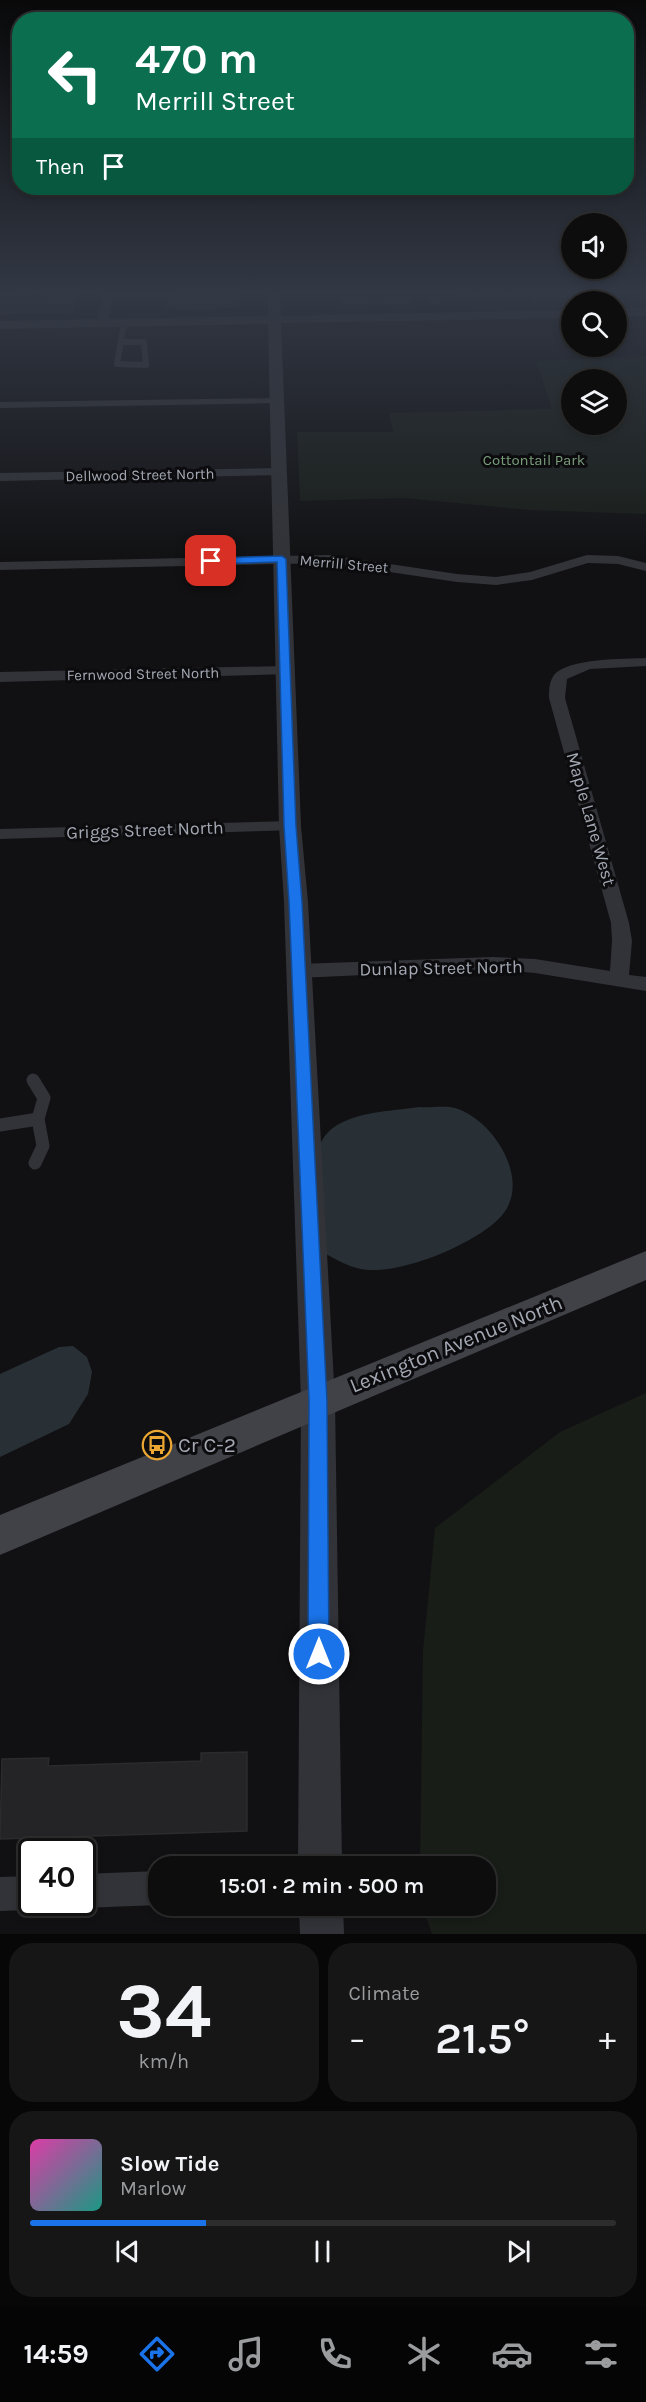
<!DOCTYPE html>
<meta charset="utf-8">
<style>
:root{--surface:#0d0d0e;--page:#161617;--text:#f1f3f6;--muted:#9a9c9e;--line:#2d2d2e;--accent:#1a73e8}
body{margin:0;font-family:Karla,sans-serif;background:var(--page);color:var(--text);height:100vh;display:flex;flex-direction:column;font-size:22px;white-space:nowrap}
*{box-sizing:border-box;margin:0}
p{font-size:20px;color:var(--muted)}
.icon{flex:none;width:33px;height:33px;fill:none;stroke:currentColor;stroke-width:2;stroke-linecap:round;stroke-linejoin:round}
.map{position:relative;height:1934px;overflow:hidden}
.drawer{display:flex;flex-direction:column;gap:9px;padding:9px;background:#070708;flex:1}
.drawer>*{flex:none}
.top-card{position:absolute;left:12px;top:12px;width:622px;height:183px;border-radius:24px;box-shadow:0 3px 9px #0003,0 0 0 2px var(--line);background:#0b6e4f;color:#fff;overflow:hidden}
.buttons{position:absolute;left:561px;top:213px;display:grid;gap:12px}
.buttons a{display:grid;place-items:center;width:66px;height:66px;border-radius:50%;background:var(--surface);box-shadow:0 3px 9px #0003,0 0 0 2px var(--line);font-size:30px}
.speed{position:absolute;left:18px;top:1838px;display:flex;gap:12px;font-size:30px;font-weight:700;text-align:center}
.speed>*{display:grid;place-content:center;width:78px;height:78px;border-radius:50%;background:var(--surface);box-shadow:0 3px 9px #0003,0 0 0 2px var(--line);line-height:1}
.speed .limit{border:3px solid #111;border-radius:9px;background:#fff;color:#111}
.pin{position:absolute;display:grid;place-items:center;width:51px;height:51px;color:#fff;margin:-26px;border-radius:12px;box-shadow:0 3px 9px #0006}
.me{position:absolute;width:66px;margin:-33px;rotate:0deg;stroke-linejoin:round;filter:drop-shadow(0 0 4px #0008)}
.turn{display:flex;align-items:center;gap:21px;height:126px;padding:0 24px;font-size:27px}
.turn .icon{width:78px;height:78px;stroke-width:2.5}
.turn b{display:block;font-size:42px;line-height:51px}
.then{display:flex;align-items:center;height:57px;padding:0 24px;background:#0003;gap:12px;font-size:22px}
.big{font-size:45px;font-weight:600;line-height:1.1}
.drawer .tile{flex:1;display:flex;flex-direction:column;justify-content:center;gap:9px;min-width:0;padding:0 21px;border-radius:24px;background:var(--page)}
.drawer .dial{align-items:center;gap:0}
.dial b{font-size:78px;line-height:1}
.song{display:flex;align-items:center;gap:18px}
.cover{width:72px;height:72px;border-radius:9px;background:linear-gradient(135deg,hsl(320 70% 55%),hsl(170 70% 35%))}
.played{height:6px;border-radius:3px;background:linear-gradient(90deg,var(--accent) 30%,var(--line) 30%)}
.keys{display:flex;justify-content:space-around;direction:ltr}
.heat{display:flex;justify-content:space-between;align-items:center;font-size:33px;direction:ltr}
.drawer .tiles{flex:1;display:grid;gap:9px;grid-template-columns:1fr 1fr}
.tile:last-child{grid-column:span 2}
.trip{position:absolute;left:148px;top:1856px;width:348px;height:60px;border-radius:24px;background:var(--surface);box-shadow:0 3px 9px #0003,0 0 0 2px var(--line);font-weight:600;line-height:60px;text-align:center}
.tab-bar{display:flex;height:96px;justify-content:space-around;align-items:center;background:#050506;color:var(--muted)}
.tab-bar .icon{width:42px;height:42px}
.tab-bar .on{color:var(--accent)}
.tab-bar b{font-size:27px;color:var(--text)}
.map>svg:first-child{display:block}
.green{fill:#181d18;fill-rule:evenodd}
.water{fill:#283036}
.building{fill:#242427;stroke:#2b2b2f;stroke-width:1.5}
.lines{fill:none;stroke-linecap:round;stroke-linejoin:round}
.service-far1{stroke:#323338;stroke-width:6}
.service{stroke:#323338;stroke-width:13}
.minor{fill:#323338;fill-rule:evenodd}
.tertiary{fill:#323338;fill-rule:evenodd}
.secondary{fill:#414248;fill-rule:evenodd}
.route{fill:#1a73e8;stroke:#114b97;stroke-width:1.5}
.labels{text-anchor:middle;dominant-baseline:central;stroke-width:6;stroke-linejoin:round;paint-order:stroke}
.far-park-label{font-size:15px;fill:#7b9e7c;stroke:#0c0c0e}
.far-street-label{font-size:15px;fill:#a3a8b3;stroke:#0c0c0e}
.street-label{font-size:18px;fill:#a3a8b3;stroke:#0c0c0e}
.near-street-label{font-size:21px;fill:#a3a8b3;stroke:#0c0c0e}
.near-poi-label{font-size:21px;fill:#a3a8b3;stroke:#0c0c0e;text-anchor:start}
</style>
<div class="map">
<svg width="646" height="1934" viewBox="0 0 646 1934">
<rect width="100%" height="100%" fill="#111113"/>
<path class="green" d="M646,356V514L530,510L403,498L300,501L297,432H393L389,413L552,409L536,361ZM572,380H616V424H572Z
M646,1393V1934H432L422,1905H486V1866H420L423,1651L435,1528L560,1432Z"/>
<path class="water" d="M419,1107C430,1108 445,1105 455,1108C493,1119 531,1179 503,1214C480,1243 394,1279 357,1268C345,1265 332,1257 320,1251C317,1213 298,1143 341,1123C364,1111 394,1111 419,1107Z
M73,1346L87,1357L92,1372L88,1394L69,1424L0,1457V1374L59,1347Z"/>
<path class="building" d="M45,292H76L73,312L0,313V302H43Z
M167,292L239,293L238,306L206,309L163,307L164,296H177Z
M469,292H484L486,295L474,296L477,300L459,302L455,297L472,295Z
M490,292L506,295L507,292L522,293L520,300L489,297Z
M580,293L595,295L597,299L567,301L564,295H581Z
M560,295L563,300L533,301L530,296Z
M373,298L374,303L342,304L341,299Z
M378,298L410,299L411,304L379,303Z
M427,298H446L448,302L429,303Z
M247,1752V1831L0,1839L2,1759L49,1758L48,1766L201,1761V1753Z"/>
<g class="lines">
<path class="service-far1" d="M0,294L28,292
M108,297L159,296L170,292
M121,342H144L146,365L117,364L124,323"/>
<path class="service" d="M33,1080L44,1098L38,1119L43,1146L35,1163
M0,1125L38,1119"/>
<path class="minor" d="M104,292H114L107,323L102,326L97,323Z
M281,398V402L277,403L0,408V402Z
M279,468L283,469V475L0,481V473Z
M329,555L457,574L496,577L530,572L587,555L618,556L646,563V571L618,564L588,563L532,580L496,585L457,582L329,563L0,570V562Z
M646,658V666L590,669L567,679L565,698L629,923L632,941L629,975L646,977V991L535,973L493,969L299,978L292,976L289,971L292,966L299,964L493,957L535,959L610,971L612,941L611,923L549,698C549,690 549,682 554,675C568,658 625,659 646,658Z
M285,666L293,671L290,674L0,682V672Z
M290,821L296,822L299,826L296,830L0,839V829Z
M159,1871V1905L82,1908L70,1902H82V1874Z
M32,1876V1902H45L44,1905L32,1910L0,1911V1877Z"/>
<path class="tertiary" d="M268,292H280L281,316L572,310V318L281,323L301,826L308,902L335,1401L342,1866H298L301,1401L284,902L279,826L268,324L0,329V321L268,316Z
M646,308V316L616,317V309Z
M299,1905H343L344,1934H300Z"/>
<path class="secondary" d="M646,1251V1280L0,1555V1515Z"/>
</g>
<linearGradient id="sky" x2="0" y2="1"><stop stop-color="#09090a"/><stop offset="0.52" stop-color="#323844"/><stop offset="1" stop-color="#323844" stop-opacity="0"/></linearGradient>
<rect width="646" height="563" fill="url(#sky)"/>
<path class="route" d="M282,556L286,559L296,826L302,902L327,1401L329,1654L326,1662L319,1665L312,1662L308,1654L309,1401L289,902L284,826L277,562L211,564L207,561L211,558Z"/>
<defs>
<g id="bus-ring" transform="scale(1.5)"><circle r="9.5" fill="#0c0c0e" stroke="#eba732" stroke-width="1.5"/><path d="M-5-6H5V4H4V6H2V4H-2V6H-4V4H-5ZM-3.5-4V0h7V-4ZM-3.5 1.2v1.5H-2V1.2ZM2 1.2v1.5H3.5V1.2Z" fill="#eba732"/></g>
</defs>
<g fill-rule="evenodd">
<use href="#bus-ring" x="157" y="1445"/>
</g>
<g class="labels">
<g class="far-park-label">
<text x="534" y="460">Cottontail Park</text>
</g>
<g class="far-street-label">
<text transform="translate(140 475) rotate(-1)">Dellwood Street North</text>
<text transform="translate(344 564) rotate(5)">Merrill Street</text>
<text transform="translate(143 674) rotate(-1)">Fernwood Street North</text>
</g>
<g class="street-label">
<text transform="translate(591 819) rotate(74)">Maple Lane West</text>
<text transform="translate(145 830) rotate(-2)">Griggs Street North</text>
<text transform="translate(441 968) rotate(-1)">Dunlap Street North</text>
</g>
<g class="near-street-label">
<text transform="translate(456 1344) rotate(-22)">Lexington Avenue North</text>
</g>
<g class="near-poi-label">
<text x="178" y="1445">Cr C-2</text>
</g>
</g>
</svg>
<div class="buttons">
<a><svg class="icon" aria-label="sound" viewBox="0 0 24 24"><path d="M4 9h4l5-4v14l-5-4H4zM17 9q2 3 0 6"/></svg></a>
<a><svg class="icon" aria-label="search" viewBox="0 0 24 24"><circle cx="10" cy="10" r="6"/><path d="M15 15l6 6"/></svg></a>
<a><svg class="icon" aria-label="layers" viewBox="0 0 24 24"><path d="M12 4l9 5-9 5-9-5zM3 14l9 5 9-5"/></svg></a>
</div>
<div class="speed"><div class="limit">40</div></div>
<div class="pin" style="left:211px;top:561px;background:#d93025"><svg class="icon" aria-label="arrive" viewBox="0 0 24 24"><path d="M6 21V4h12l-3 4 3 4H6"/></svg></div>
<svg class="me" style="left:319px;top:1654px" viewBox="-20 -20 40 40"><circle r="17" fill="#1a73e8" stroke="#fff" stroke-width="3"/><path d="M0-11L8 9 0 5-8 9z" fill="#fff"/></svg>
<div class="trip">15:01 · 2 min · 500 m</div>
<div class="top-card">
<div class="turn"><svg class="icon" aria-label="left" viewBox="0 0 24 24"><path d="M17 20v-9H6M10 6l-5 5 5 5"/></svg><div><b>470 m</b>Merrill Street</div></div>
<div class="then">Then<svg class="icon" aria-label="arrive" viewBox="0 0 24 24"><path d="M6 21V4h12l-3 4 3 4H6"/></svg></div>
</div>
</div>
<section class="drawer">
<div class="tiles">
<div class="tile dial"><b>34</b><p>km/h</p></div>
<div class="tile"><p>Climate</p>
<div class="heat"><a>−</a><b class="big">21.5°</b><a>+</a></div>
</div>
<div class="tile">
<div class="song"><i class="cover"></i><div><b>Slow Tide</b><p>Marlow</p></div></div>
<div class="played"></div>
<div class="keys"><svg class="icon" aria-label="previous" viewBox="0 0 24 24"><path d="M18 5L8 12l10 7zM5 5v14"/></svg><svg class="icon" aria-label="pause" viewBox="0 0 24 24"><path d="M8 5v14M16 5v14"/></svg><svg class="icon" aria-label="next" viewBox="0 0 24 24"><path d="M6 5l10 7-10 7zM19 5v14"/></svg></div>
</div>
</div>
</section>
<nav class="tab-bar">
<b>14:59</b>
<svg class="icon on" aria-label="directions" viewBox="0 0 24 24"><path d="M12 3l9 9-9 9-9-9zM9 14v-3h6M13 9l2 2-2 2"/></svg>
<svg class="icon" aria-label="music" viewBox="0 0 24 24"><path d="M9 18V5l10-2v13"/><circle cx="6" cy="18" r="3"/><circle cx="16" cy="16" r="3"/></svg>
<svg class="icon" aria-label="phone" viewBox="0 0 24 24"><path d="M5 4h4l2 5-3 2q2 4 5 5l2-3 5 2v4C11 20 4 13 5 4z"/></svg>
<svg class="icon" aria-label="climate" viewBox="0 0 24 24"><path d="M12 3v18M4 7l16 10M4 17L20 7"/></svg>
<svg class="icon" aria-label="car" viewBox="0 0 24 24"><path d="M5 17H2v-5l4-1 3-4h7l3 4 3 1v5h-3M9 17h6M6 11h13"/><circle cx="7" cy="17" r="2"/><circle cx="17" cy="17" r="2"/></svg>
<svg class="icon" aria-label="filters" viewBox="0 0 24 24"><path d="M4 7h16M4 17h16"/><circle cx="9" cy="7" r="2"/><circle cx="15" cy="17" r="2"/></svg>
</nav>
